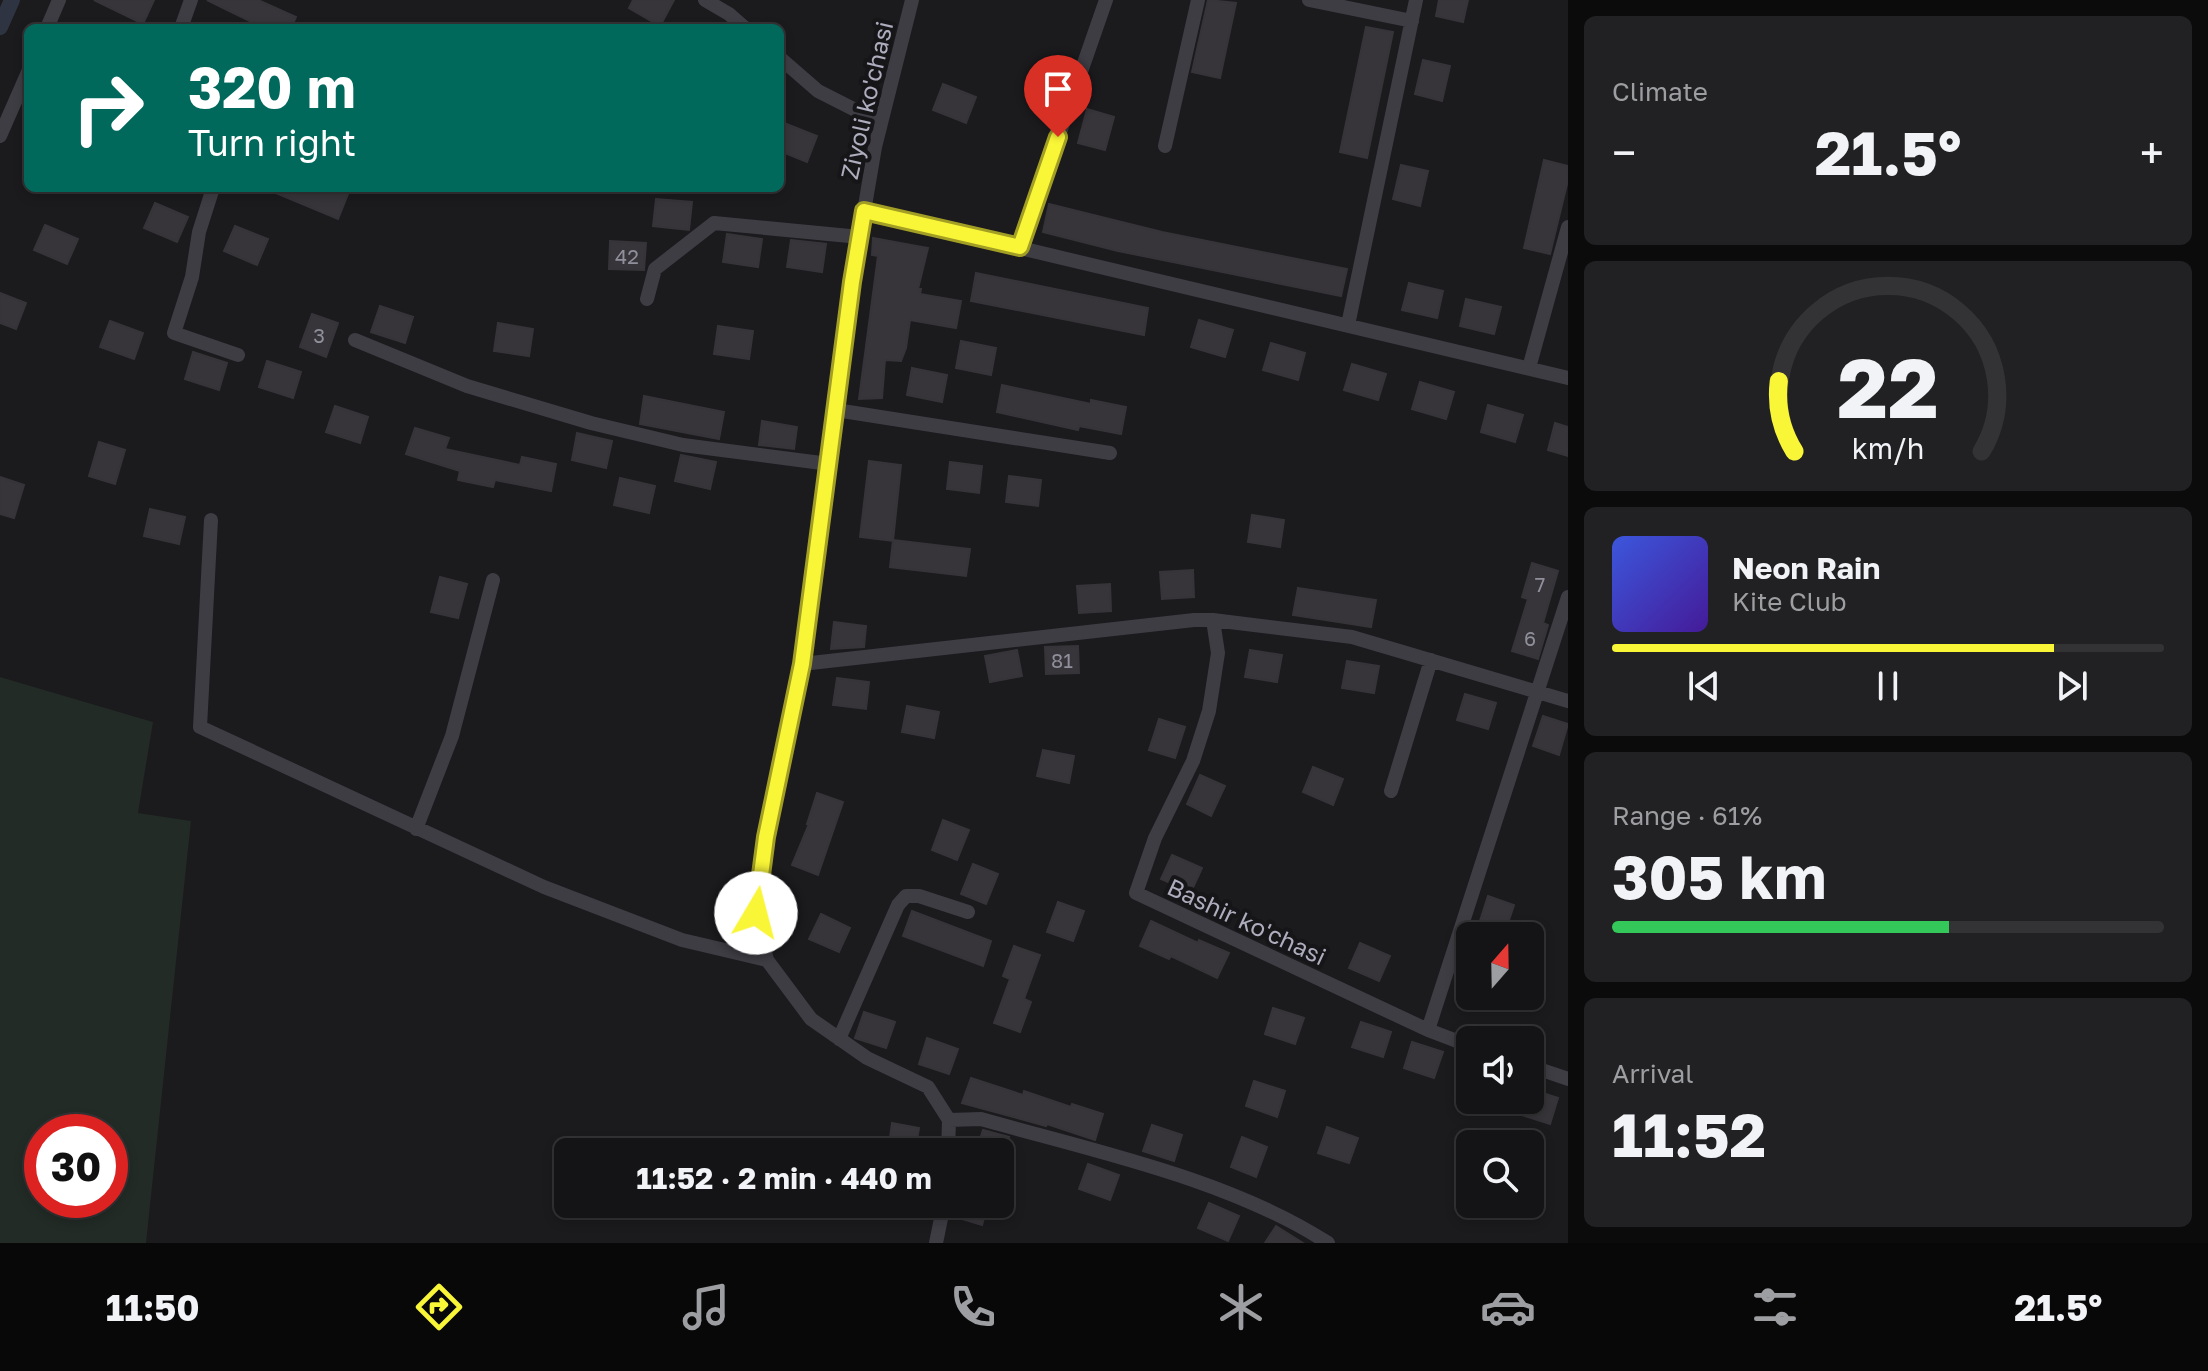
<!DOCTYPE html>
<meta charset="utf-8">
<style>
:root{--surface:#141416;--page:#212123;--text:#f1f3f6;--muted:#9d9ea1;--line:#333335;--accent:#f9f537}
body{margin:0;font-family:"Golos Text",sans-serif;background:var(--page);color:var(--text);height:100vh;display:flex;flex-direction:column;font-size:30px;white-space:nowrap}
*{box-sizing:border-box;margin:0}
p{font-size:26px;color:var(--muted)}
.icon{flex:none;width:44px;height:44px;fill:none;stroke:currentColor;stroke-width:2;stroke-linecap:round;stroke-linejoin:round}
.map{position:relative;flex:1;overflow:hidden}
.sheet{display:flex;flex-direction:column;gap:16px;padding:16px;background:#0b0b0c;width:640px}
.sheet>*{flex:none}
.guide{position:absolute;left:24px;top:24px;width:760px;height:168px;border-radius:12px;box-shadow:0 4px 12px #0003,0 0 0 2px var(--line);background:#00695c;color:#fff;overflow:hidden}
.needle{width:52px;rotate:20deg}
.controls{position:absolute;left:1456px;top:922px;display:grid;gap:16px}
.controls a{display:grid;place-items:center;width:88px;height:88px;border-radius:12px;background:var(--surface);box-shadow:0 4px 12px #0003,0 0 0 2px var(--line);font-size:40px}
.speed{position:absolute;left:24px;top:1114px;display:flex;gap:16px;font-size:40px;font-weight:700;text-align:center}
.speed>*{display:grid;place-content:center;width:104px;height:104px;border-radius:50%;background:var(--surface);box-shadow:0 4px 12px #0003,0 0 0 2px var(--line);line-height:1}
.speed .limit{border:12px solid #d22;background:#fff;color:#111}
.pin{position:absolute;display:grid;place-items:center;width:68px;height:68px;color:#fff;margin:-82px -34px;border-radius:50% 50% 50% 0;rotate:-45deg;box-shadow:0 0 8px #0007}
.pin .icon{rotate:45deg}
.me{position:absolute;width:88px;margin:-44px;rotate:8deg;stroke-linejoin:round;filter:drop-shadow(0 0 6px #0008)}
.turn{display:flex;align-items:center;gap:28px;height:168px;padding:0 32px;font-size:36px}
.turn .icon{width:104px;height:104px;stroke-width:2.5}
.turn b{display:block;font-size:56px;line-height:68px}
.big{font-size:60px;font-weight:700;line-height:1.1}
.sheet .widget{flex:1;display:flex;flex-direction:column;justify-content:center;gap:12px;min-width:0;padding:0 28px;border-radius:12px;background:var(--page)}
.sheet .dial{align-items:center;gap:0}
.dial svg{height:208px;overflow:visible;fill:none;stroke:var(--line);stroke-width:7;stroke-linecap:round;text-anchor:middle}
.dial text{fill:var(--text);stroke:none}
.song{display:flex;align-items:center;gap:24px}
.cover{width:96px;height:96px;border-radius:12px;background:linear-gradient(135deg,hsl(230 70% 55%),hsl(260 70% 35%))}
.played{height:8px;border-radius:4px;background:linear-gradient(90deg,var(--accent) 80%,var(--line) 80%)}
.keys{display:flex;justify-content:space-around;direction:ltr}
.heat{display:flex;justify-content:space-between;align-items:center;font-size:44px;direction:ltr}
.charge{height:12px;border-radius:6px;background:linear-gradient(90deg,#34c759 61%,var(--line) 0)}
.trip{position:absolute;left:554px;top:1138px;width:460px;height:80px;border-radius:12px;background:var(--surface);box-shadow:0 4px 12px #0003,0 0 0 2px var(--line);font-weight:700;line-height:80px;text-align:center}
.tabs{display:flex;height:128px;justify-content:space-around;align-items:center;background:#080809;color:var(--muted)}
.tabs .icon{width:56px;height:56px}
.tabs .active{color:var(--accent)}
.tabs b{font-size:36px;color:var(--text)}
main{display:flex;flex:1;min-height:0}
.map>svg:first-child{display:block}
.green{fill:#222b26;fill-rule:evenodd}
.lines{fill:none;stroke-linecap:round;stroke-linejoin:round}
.canal{stroke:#2f3442;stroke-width:16}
.building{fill:#373539;stroke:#363439;stroke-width:2}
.minor{stroke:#3e3d44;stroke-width:14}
.route-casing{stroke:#a29f24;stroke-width:20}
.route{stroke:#f9f537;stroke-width:14}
.labels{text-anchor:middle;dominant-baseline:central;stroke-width:8;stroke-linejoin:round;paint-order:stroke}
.number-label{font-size:20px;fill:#908f9c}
.street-label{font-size:24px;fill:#adadbd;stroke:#161518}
</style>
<main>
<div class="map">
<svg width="1568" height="1243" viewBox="0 0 1568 1243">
<rect width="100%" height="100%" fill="#1b1a1d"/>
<path class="green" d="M0,677L153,722L138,813L191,821L146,1243H0ZM42,1132H110V1200H42Z"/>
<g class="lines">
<path class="canal" d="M0,27L12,0"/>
</g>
<path class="building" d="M94,0H154L143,24Z
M207,0H258L296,17L291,28H252L254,23Z
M633,0H674L660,26L629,8Z
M1208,0L1236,3L1220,78L1192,72Z
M1439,0H1468L1463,22L1436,16Z
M1366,27L1393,32L1367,158L1340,152Z
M1423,60L1450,66L1442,101L1415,94Z
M943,84L976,97L966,123L933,110Z
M1087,109L1114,117L1105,150L1078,143Z
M784,123L817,136L807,162L780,151V133Z
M1544,160L1568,166V180L1550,254L1524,248Z
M1401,165L1428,171L1420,206L1393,199Z
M264,188H335L348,194L338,219Z
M656,199L692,202L689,230L653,226Z
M155,203L188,217L177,242L144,228Z
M1049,204L1162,232L1347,269L1341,296L1118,251L1043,232Z
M45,225L78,239L67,264L34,250Z
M235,226L268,239L257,265L224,251Z
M727,234L762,239L758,267L723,262Z
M873,238L928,248L918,289H921L920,294L961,301L956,328L910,320L906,348L901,361L885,360L882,398L859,399L878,256L872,255Z
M791,240L826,244L822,272L787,267Z
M610,241L646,243L644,270L609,269Z
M976,273L1148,308L1144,335L971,301Z
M1409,283L1443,291L1437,318L1402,310Z
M0,293L26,303L16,329L0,323Z
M1466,299L1501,307L1494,334L1460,326Z
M380,306L413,317L405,343L371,332Z
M312,314L338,323L326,357L300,347Z
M1199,320L1233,330L1225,357L1191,347Z
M110,321L143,333L134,359L100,347Z
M498,323L533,329L529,356L494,351Z
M718,326L753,331L749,359L714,354Z
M961,341L996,348L991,375L956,368Z
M1271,343L1305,353L1298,380L1263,370Z
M193,352L227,363L219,390L185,379Z
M267,361L301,372L293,398L259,387Z
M1352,364L1386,374L1378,400L1344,390Z
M912,368L947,375L942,402L907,395Z
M1420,382L1454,392L1446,419L1412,409Z
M1002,385L1091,404V400L1126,407L1121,434L1079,426L1078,430L997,412Z
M644,396L724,412L719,439L640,424Z
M1488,405L1523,415L1515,442L1481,432Z
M335,406L368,417L360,443L326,432Z
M762,421L797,427L794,449L759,445Z
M1555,423L1568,427V456L1548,450Z
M415,428L449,438L445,449L520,465L522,457L556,464L551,491L495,480L493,487L458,480L460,471L406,454Z
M577,433L612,441L606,468L572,460Z
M99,442L125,450L115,484L89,476Z
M681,455L716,462L710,489L675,481Z
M869,461L901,465L893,541L860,537Z
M950,462L982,466L979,493L947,489Z
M1009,476L1041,480L1038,506L1006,502Z
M0,477L24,485L14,518L0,514Z
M620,478L655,486L649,513L614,505Z
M150,509L185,517L179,544L144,536Z
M1252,515L1284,520L1280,547L1248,542Z
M893,540L970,549L966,576L890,567Z
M1532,563L1558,571L1543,623L1548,625L1538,659L1512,651L1528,599L1522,597Z
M1193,570L1194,597L1162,599L1160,572Z
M440,577L467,584L458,618L431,612Z
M1110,584L1111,611L1079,613L1077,586Z
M1298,588L1376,600L1371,627L1293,615Z
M834,622L866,626L864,647L831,649Z
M1078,646L1079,673L1046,674L1045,647Z
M1017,650L1022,676L990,682L985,656Z
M1250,650L1282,655L1277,682L1245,677Z
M1347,661L1379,666L1374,693L1342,688Z
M837,678L869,682L866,709L833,705Z
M1465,694L1496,703L1488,729L1457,720Z
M907,706L939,712L934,738L902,732Z
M1543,716L1568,724L1559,755L1533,746Z
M1159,719L1185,727L1175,758L1149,750Z
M1043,750L1074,756L1069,783L1037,776Z
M1313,767L1343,779L1333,805L1303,792Z
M1200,775L1225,786L1211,816L1187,804Z
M817,793L843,802L818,875L792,865L809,824H807Z
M943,820L969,830L957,860L932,850Z
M1172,855L1202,868L1191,892L1161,879Z
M973,864L998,874L986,904L961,894Z
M1488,896L1514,905L1504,935L1478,927Z
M1058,902L1084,911L1073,941L1047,932Z
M912,911L991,941L983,966L903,936Z
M821,914L850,928L839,952L809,939Z
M1151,921L1198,943L1199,940L1229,953L1217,978L1171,956L1169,959L1140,946Z
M1360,943L1390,956L1379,981L1349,968Z
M1014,946L1040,955L1024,999L1031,1002L1020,1032L994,1023L1010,979L1003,976Z
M1273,1008L1304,1018L1295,1044L1265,1034Z
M864,1012L895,1022L886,1048L855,1038Z
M1361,1022L1391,1032L1383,1057L1352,1047Z
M927,1038L958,1049L949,1074L919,1064Z
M1412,1042L1443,1052L1434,1078L1404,1068Z
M971,1078L1023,1095L1024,1091L1071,1107L1072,1104L1103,1114L1095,1140L1047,1124L1046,1126L962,1103Z
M1254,1081L1285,1091L1277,1117L1246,1106Z
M1530,1089L1558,1098L1550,1124L1519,1114L1520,1110L1499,1102V1100H1530Z
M892,1123L919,1128L915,1152H888Z
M1152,1125L1182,1135L1174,1161L1143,1151Z
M1327,1127L1358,1138L1349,1163L1318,1153Z
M983,1130L1009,1137L1005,1152H976Z
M1242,1137L1267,1147L1256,1177L1231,1167Z
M1088,1164L1119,1175L1110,1200L1079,1189Z
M1209,1203L1239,1216L1228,1241L1198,1228Z
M862,1204H901L899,1217L862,1211Z
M960,1204H988L982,1225L956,1217Z
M1276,1226L1303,1243H1265Z"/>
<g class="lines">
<path class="minor" d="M705,0L729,14L745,28
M912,0L875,147L852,282L802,664L766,837L756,913L767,960L811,1019L867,1058L928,1087L949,1120
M1309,0L1412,21
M47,28L59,0
M181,28L191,0
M780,58L818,91L881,123
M0,136L28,72
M1165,146L1198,0
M213,188L199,232L192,277L174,333L238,355
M864,211L1568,378
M1020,247L1106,0
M647,299L655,269L714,223L860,237
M1348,325L1416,0
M355,340L467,386L591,423L683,445L829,464
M1529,368L1568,227
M836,410L1110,453
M211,520L200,727L544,887L682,940L767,960
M1213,620L1218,653L1209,711L1193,761L1155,838L1136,893L1428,1030L1470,1046
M802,664L1194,620H1213L1352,637L1568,701
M1391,791L1431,660
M416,829L452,736L493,580
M1428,1030L1568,597
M839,1039L898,905L906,896H919L968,912
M1530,1066L1568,1079
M949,1120L981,1119C1094,1151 1229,1179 1328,1243
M948,1152L949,1120
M936,1243L944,1204"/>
</g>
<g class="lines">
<g class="route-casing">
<path id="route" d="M756,913L766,837L802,664L852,282L864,211L1020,247L1058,137"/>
</g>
<use href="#route" class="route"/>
</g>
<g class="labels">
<g class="number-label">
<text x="627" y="256">42</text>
<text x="319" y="335">3</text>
<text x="1540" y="584">7</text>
<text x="1530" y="638">6</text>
<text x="1062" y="660">81</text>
</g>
<g class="street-label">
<text transform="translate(866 100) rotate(-77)">Ziyoli ko'chasi</text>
<text transform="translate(1247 921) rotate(25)">Bashir ko'chasi</text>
</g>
</g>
</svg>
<div class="controls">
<a><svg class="needle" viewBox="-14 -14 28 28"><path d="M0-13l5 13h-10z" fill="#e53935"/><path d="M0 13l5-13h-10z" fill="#9d9ea1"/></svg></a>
<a><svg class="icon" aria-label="sound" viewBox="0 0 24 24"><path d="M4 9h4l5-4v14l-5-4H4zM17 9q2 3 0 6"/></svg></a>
<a><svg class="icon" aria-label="search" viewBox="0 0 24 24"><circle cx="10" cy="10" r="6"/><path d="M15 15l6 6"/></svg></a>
</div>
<div class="speed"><div class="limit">30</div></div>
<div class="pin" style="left:1058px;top:137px;background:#d93025"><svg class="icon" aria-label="arrive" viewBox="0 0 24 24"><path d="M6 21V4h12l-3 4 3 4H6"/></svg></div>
<svg class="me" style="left:756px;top:913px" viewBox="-20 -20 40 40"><circle r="19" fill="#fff"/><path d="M0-13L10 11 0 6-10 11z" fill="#f9f537"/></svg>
<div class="trip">11:52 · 2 min · 440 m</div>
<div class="guide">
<div class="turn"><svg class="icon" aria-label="right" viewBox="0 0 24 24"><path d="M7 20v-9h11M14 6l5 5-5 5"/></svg><div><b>320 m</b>Turn right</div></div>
</div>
</div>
<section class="sheet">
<div class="widget"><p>Climate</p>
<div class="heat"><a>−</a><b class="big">21.5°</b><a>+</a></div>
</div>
<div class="widget dial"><svg viewBox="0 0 100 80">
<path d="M14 69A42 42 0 1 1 86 69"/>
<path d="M14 69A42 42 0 0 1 8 42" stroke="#f9f537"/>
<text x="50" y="56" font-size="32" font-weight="700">22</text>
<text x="50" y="72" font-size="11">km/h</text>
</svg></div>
<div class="widget">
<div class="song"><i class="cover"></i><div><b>Neon Rain</b><p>Kite Club</p></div></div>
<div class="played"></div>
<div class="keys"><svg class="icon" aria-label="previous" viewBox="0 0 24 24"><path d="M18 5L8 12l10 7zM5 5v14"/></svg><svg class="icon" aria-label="pause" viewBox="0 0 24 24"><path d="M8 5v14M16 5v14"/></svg><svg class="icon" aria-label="next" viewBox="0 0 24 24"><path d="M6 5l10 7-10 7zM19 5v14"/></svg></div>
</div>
<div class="widget"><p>Range · 61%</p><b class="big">305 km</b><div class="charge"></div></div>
<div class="widget"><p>Arrival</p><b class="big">11:52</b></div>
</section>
</main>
<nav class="tabs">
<b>11:50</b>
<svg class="icon active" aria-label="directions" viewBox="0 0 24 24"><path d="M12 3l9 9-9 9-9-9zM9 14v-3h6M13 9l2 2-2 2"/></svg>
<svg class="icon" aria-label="music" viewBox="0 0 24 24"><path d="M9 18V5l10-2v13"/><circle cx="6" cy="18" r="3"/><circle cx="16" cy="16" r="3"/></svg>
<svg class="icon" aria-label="phone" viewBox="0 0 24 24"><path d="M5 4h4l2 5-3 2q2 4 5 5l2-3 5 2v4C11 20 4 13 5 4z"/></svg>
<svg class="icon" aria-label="climate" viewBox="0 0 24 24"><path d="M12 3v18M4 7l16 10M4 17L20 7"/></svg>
<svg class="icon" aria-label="car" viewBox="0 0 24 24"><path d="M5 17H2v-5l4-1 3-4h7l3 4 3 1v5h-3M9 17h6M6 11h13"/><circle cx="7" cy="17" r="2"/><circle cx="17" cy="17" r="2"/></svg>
<svg class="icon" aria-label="filters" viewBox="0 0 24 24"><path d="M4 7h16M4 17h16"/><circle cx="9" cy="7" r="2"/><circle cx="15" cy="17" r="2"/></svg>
<b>21.5°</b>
</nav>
